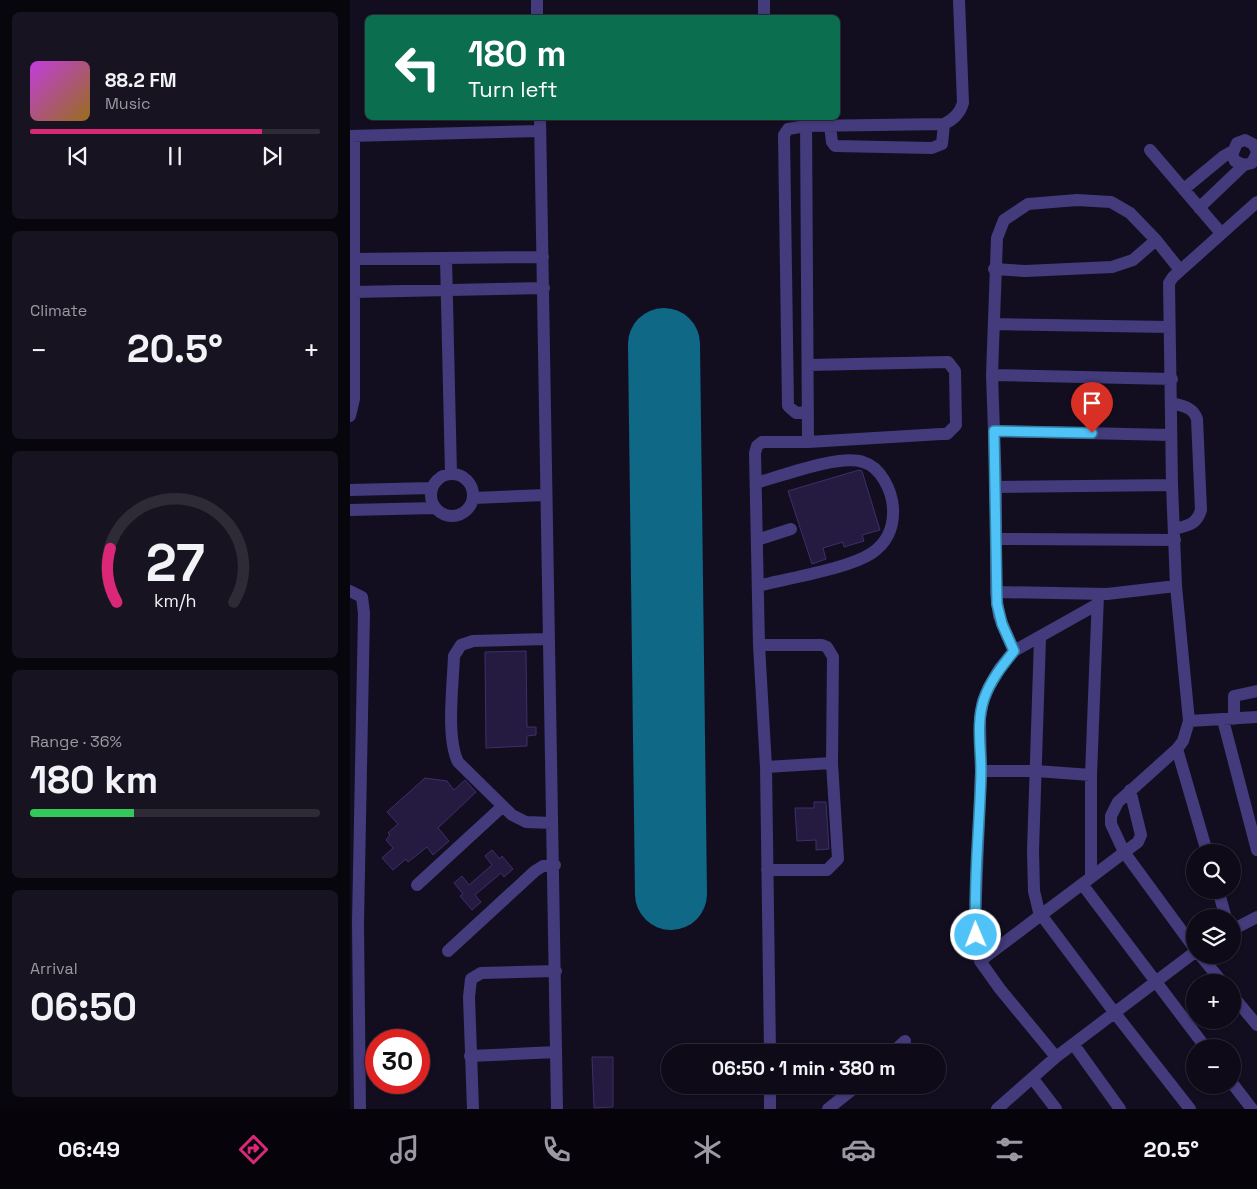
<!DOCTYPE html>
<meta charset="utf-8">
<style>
:root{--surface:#0e0a18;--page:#171321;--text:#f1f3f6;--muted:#9b9aa2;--line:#2e2b37;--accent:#db2777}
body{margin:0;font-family:"Space Grotesk",sans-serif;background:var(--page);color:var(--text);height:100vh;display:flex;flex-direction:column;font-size:19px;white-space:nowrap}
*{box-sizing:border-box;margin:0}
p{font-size:16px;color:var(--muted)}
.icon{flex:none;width:28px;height:28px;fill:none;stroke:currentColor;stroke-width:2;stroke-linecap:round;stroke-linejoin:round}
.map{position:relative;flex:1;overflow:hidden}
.drawer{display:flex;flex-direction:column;gap:12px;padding:12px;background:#08060d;width:350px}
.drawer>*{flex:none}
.guide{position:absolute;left:15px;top:15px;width:475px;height:105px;border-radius:8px;box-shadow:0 1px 4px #0004,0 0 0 1px var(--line);background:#0b6e4f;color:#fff;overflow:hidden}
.fabs{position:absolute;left:836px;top:844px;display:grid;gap:10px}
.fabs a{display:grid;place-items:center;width:55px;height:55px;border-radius:50%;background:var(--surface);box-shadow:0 1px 4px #0004,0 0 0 1px var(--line);font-size:25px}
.speed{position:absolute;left:15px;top:1029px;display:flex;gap:10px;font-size:25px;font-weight:700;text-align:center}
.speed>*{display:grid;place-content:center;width:65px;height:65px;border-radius:50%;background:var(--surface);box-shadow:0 1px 4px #0004,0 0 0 1px var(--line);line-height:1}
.speed .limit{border:8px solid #d22;background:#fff;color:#111}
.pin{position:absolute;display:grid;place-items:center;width:42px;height:42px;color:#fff;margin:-51px -21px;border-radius:50% 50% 50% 0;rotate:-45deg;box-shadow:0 0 5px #0007}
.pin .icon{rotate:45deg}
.me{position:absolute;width:55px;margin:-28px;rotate:359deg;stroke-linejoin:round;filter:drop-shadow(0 0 4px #0008)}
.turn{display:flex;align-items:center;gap:18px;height:105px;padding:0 20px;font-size:22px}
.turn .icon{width:65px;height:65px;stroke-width:2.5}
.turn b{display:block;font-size:35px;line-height:42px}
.big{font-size:38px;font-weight:700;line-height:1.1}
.drawer .card{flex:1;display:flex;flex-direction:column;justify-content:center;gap:8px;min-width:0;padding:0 18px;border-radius:8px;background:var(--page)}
.drawer .dial{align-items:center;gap:0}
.dial svg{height:130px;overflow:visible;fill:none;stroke:var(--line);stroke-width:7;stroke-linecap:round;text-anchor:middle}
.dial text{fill:var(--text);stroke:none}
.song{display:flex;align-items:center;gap:15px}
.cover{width:60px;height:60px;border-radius:8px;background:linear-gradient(135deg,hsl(290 70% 55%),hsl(40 70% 35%))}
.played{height:5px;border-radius:2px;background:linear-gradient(90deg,var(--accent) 80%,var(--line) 80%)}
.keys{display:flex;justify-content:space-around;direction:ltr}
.heat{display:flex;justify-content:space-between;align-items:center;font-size:28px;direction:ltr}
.charge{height:8px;border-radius:4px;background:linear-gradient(90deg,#34c759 36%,var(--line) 0)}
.trip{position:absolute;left:311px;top:1044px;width:285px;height:50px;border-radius:25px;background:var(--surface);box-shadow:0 1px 4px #0004,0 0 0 1px var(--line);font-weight:700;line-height:50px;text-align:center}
.menu{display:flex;height:80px;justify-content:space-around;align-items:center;background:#06040a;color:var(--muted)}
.menu .icon{width:35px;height:35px}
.menu .selected{color:var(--accent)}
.menu b{font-size:22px;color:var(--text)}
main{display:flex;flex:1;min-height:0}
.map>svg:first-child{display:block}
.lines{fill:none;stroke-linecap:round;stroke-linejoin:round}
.runway{stroke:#0e6886;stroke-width:72}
.building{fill:#251b40;stroke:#3f2e6b}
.minor{stroke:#433b7c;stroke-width:12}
.route-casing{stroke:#337fa1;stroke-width:12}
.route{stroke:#4fc3f7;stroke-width:9}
</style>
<main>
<section class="drawer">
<div class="card">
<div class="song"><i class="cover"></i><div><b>88.2 FM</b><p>Music</p></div></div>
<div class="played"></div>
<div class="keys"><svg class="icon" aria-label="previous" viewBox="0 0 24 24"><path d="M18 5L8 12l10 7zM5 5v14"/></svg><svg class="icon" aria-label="pause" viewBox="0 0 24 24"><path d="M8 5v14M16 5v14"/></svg><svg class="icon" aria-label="next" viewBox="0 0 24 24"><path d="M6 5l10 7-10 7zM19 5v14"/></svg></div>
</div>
<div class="card"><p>Climate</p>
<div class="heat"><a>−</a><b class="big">20.5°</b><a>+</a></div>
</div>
<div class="card dial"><svg viewBox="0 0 100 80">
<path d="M14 69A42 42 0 1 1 86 69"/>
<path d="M14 69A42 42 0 0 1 10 36" stroke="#db2777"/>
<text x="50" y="56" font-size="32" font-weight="700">27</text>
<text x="50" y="72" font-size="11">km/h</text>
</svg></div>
<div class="card"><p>Range · 36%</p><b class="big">180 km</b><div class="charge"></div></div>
<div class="card"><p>Arrival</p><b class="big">06:50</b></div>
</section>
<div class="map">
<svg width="907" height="1109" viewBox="0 0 907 1109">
<rect width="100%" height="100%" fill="#120e20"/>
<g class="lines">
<path class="runway" d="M314,344L321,894"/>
</g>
<path class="building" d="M509,470L512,471L530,530L512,535L514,541L494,547L493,542L473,548L476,559L462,564L438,491Z
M176,651L177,727H186V735L177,736V746L136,748L135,652Z
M75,778L97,781L104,790L115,780L126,792L88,828L99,841L83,855L77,847L58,862L56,859L43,870L32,858L43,848L36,840L40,835L38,833L48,824L37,812Z
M464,802H476L479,849L466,850V840L447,841L445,808H464Z
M142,850L150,859L152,856L163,869L154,877L151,873L125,895L131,902L122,910L110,896L113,894L104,883L112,876L119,885L142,865L135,856Z
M242,1057H263V1107L244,1108Z"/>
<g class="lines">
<path class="minor" d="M187,0V18
M414,0V18
M190,118C194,448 203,778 207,1109
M480,126L482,142L485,146L582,148L592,144L594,124
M0,136L190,131
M800,150L871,233
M907,151L903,144L895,140L887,143L882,155L885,161L894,165L902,163L907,153
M834,189L874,156L883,151
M849,208L894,165
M0,259L193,257
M96,259L101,474
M644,269L675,271L762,267L783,260L806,240
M4,292L194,288
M644,324L819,327
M642,375L822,379
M821,403C833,406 843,407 847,419L851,510C847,524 838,526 824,529
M458,412L446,413L438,406L434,135L438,129L456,126L594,124C603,120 610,113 613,103L609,0
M0,416L4,399V136
M644,431L821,435
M458,442L591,434H597L606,425L605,371L598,362L458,365
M81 495a21 21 0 1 1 42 0a21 21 0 1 1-42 0Z
M406,483C431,476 489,454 513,462C531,467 542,491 543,508C544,527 538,542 522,553C498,569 438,578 408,586
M646,487L822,485
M0,490L82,488
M124,498L195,495
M0,510L85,508
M647,539L825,540
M407,540L441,529
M0,591L12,597L14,613L8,923L10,1109
M646,592L757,594L826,586
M746,605L664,651L649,616L646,592V487L642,375L647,238L654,220L678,204L727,200L761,202L780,213L806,240L830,270
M690,638L683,851L684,891L689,912L764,1012L840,1109
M198,639L123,641L111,645L104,656C103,684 96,738 108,762L162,815L176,822L202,823
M409,645H472L477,647L483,657L482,763L416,767
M664,651L650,668L639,687L633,701L630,718L631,771L625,921L627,949L630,961L650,989L706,1057
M884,719V696L907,691
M873,720L907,850
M839,721L907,717
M827,749L857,852
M631,771H686L741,775
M417,870H477L488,859L482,763
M741,877V775L748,595
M732,884L856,1048
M67,885L153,806
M868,890L876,918
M882,930L907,917
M845,949L774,852L761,824V816L768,802L827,749L833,741L839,721L826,586L822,485L819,283L823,277L907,202
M98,951L185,871L193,866L205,865
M850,955L872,982
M630,961L788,842L791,835L780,790
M882,995L907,1025
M724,1045L770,1109
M420,1052L416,767L409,645L405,453L407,446L412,442H458L456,118
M543,1052L555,1041
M120,1056L206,1052
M683,1079L706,1109
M882,1083L902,1109
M420,1085V1109
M123,1109L119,997L121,979L131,973L206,971
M478,1109L508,1085
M647,1109L706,1057L845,952"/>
</g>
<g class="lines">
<g class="route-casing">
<path id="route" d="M626,935C623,880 630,826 631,771C631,748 626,722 634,699C640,681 652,666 664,651L652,624L647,604L644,431L742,433"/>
</g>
<use href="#route" class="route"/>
</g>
</svg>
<div class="fabs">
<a><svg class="icon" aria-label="search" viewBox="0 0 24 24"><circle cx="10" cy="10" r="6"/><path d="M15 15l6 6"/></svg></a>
<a><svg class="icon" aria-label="layers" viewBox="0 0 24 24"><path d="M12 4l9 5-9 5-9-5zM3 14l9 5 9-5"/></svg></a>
<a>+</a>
<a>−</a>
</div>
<div class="speed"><div class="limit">30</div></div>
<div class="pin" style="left:742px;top:433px;background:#d93025"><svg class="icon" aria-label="arrive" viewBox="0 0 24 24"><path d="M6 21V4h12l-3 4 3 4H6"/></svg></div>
<svg class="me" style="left:626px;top:935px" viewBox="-20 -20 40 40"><circle r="17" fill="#4fc3f7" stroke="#fff" stroke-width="3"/><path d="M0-11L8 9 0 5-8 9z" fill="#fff"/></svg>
<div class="trip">06:50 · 1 min · 380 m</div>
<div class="guide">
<div class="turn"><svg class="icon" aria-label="left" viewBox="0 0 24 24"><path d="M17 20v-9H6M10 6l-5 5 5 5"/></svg><div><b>180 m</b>Turn left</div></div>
</div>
</div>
</main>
<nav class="menu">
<b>06:49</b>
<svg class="icon selected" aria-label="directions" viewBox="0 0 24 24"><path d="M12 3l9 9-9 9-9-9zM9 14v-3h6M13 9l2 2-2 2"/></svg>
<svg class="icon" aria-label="music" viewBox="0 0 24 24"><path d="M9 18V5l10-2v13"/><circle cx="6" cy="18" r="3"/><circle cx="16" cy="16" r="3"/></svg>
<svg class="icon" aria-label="phone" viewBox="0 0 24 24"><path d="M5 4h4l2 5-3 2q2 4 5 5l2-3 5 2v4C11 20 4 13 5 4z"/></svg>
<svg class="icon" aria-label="climate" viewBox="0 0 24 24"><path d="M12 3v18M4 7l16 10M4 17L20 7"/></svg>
<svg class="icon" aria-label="car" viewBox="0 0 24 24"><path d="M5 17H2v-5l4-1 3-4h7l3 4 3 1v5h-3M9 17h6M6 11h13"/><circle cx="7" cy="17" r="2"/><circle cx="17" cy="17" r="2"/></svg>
<svg class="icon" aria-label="filters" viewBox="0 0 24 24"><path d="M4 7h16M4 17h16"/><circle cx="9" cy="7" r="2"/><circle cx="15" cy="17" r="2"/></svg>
<b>20.5°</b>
</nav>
